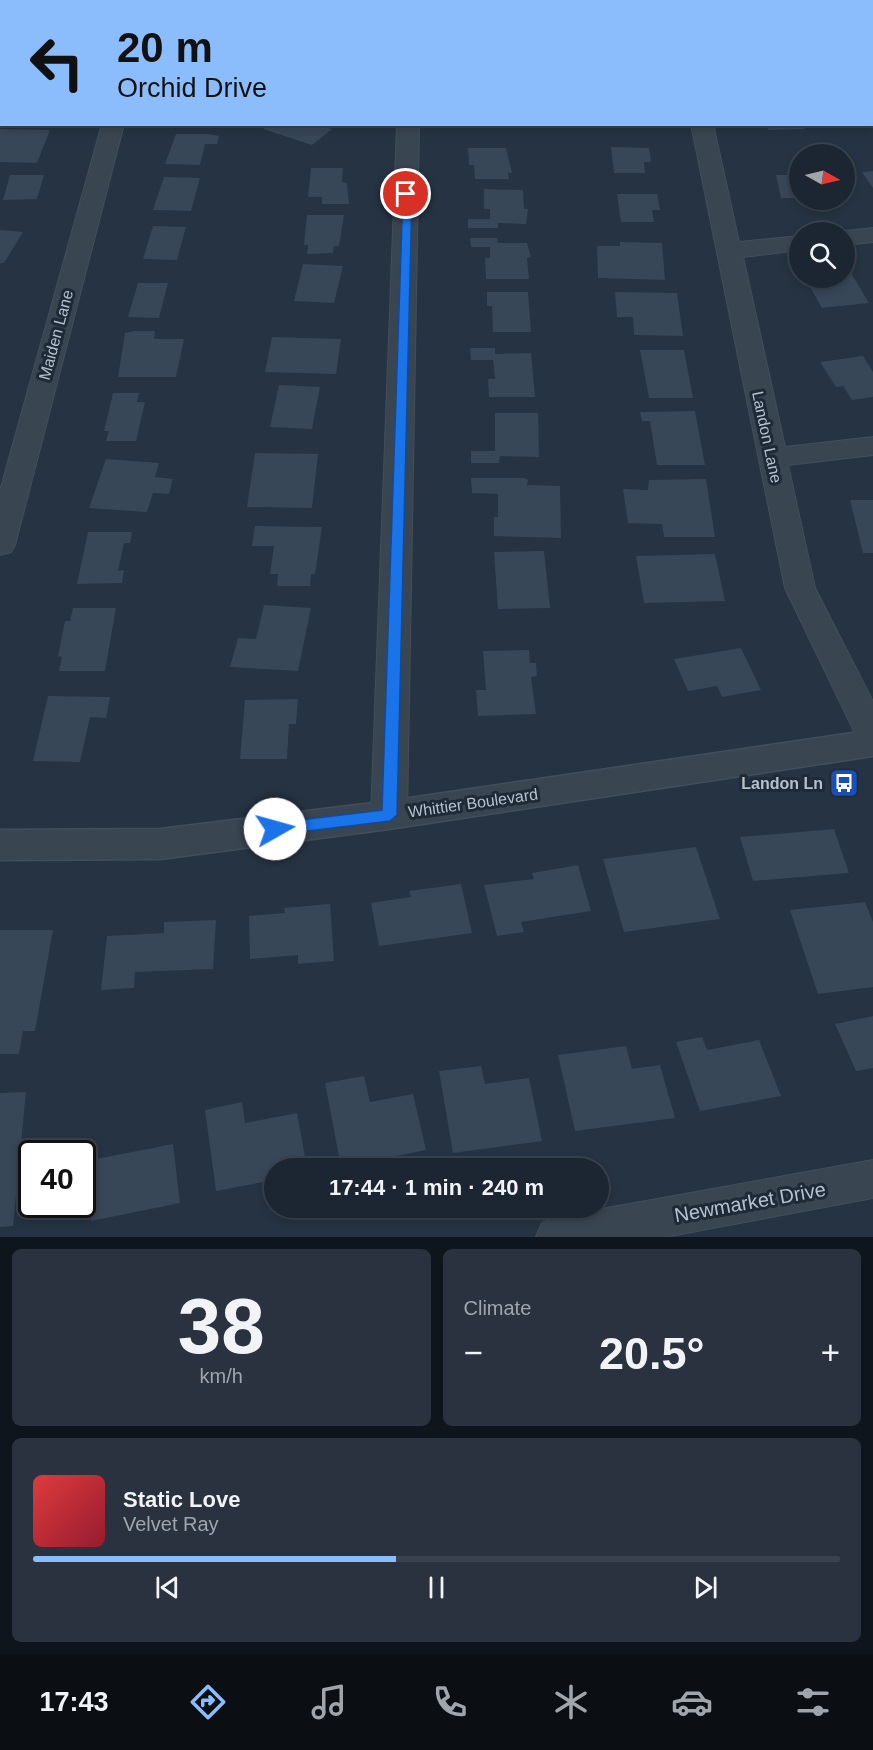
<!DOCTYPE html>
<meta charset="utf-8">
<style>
:root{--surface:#1c2632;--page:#29323e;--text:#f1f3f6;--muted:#a0a5ac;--line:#3a434d;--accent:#8bbdfc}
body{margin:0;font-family:Helvetica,sans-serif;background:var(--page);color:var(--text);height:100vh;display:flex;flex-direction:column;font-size:22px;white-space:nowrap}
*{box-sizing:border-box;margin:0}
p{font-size:20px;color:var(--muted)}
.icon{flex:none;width:33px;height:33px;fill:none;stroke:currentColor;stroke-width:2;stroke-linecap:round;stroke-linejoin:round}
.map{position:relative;height:1237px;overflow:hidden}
.sheet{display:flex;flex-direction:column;gap:12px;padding:12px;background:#0f151c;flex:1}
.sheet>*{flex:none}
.guide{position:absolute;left:0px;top:0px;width:873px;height:126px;box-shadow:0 3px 9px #0003,0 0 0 2px var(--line);background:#8bbdfc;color:#111;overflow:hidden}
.needle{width:39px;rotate:98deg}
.tools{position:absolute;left:789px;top:144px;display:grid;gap:12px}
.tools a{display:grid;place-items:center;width:66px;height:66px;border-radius:50%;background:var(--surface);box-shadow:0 3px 9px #0003,0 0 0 2px var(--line);font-size:30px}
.speed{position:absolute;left:18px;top:1140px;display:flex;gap:12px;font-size:30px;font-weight:700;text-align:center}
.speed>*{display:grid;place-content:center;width:78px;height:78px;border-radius:50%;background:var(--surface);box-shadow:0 3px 9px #0003,0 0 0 2px var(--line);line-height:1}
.speed .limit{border:3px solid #111;border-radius:9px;background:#fff;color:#111}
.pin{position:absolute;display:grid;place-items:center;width:51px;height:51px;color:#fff;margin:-26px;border:3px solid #fff;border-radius:50%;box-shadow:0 2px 6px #0007}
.me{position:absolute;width:66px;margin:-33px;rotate:83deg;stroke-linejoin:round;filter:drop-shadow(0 0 4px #0008)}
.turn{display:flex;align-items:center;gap:21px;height:126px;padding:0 18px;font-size:27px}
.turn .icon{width:78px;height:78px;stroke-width:2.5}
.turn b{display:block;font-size:42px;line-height:51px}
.big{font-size:45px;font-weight:800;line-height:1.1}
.sheet .card{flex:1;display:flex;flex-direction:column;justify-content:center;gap:9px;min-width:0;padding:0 21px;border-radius:9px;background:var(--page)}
.sheet .dial{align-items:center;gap:0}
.dial b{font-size:78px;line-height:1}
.song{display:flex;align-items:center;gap:18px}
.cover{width:72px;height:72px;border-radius:9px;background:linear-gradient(135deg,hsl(0 70% 55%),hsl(350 70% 35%))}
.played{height:6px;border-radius:3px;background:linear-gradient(90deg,var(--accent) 45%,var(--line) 45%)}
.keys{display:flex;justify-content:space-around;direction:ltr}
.heat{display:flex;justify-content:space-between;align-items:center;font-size:33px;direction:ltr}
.sheet .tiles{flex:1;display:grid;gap:12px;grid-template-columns:1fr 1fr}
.card:last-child{grid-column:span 2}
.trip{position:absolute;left:264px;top:1158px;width:345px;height:60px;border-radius:30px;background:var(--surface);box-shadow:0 3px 9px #0003,0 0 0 2px var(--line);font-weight:800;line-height:60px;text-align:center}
.tabs{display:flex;height:96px;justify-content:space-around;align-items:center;background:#0b0f14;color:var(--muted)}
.tabs .icon{width:42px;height:42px}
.tabs .selected{color:var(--accent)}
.tabs b{font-size:27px;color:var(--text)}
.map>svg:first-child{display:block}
.building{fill:#374758}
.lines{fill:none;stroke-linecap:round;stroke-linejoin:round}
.minor-casing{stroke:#434e5b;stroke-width:2}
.tertiary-casing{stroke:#434e5b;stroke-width:3}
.minor{fill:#394551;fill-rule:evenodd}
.tertiary{fill:#394551;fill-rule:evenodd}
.route{fill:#1a73e8;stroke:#114b97;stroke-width:1.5}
.labels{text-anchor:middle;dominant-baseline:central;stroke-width:6;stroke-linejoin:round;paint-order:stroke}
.street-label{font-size:16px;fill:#b6c0cc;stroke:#1e2a37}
.poi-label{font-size:16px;font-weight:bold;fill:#b6c0cc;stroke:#1e2a37;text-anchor:end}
.near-street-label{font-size:20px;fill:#b6c0cc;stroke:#1e2a37}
</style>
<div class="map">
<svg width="873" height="1237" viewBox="0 0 873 1237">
<rect width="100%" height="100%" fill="#253342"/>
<path class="building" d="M269,124H316L332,129L312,145L263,129Z
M767,124H804L805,129L768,130Z
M0,129L50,130L37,163L0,162Z
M176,134H208L219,136L217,144H205L200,165L165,164Z
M611,147L649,148L651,162H644L645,173H614Z
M468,148H506L512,173H508L509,179H475L474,165H469Z
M311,168H343L342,182L347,183L349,204H322V197H308Z
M873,171V188L862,172Z
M10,175H44L37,199L3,200Z
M776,175H800V198H781Z
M164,177L200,178L191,211L153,210Z
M484,189L523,190L524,209H528L526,224L498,223V228H468V219H490V209H484Z
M617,194H657L660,210H652L654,222H621Z
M307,215H344L339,246H334L333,253L307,254L308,245H304Z
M153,226L186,227L177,260L143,259Z
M0,230L23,232L4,263H0Z
M470,238H497L498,243H527L531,257L527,258L529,279H486L485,258H490V247H471Z
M620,242L662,243L665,280L598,278L597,246H620Z
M303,264L343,266L334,303L294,301Z
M851,273L869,303L822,308L805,278H844V274Z
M138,283H168L159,318L128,317Z
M487,292H528L531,332H493L492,306H487Z
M615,292L677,293L683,336L634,335L633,317H617Z
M134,331H155L154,339H184L176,377H118L125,333Z
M272,337L341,339L336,374L265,372Z
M470,348H495V354L531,353L535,397H489L488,379H495L493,360H471Z
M640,350H684L693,398H649Z
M863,356L873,372V397L852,400L843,386L836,387L820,362Z
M279,385L320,387L312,429L270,427Z
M113,393H139L137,402H145L136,441H106L109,431H104Z
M695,411L705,465H657L650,421H642L640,412Z
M495,413H538L539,457L500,456L499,463H471V451H495Z
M255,453L318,454L312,508L247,507Z
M106,459L159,463L155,477L173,479L169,494L153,493L147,512L89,508Z
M471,478H524L528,480L527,485L560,486L561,538L494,536V517H498V494L472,493Z
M706,479L715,537H664L662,524L628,523L623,489L648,490L649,480Z
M850,500H873V553H863Z
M255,526L322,527L315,574H311L310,586H277L278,574H270L274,546H252Z
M88,532H132L130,543H124L118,571L124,570L122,583L77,584Z
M544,551L550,608L498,609L494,552Z
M715,554L725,601L644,603L636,556Z
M264,605L311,608L298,671L230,667L238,638L256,639Z
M73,608H116L105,671H59L62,657L58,656L65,621H70Z
M741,648L761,690L722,697L717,686L688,691L674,659Z
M529,650L530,663H536L537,676L531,677L536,714L478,716L476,690H486L483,651Z
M48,696L110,697L106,718L90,717L80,762L33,761Z
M298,699L296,724H289L287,759H240L245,700Z
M834,829L849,873L753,881L740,837Z
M696,847L720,919L624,932L603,859Z
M578,865L591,911L521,922L524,932L497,936L484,885L534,879L532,873Z
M461,884L472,933L379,946L371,903L411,897L409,891Z
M865,902L873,922V987L818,994L790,910Z
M330,904L334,961L298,964V955L250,959L249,916L285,913L284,908Z
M216,920L213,969L135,972L134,988L101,990L107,936L164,933V922Z
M0,930H53L35,1031H23L19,1054H0Z
M873,1016V1068L856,1071L835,1024Z
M702,1037L707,1050L759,1040L781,1096L700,1111L676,1042Z
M626,1046L632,1069L660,1065L675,1118L575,1131L558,1055Z
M481,1066L485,1084L529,1078L542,1141L453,1153L439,1071Z
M364,1076L370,1102L413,1094L426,1150L341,1167L325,1083Z
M26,1092L13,1226L0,1227V1093Z
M242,1102L245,1123L297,1113L307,1168H274V1180L216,1191L205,1110Z
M173,1144L180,1203L91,1221L86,1161Z"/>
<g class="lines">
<g class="minor-casing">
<path id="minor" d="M143,0H165L166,2H144Z
M658,0H678L679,2H659Z
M102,124H124L15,545L11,552L0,555V491Z
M397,124H419L407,815L401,825L389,829L377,825L371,815Z
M691,124H713L739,242L800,236V250L743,257L785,447L873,437V455L788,465L815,588L873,702V747L861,744L856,735L785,588Z
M873,228V242L844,245V232H836Z
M873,1160V1198L665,1237H536L542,1223L557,1217Z"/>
</g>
<g class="tertiary-casing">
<path id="tertiary" d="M873,730V756L389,829L160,859L0,860V830L160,829L389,801Z"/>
</g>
<use href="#minor" class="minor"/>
<use href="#tertiary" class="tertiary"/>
</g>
<path class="route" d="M403,192L412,194L397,815L390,821L275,835L267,829L275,823L382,810Z"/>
<defs>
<g id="bus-square" transform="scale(1.5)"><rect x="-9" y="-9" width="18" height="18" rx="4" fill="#1a4fb4" stroke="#1e2a37"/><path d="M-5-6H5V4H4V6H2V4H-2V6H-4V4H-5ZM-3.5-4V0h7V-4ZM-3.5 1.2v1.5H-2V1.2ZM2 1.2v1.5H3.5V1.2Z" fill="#fff"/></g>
</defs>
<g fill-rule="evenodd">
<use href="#bus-square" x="844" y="783"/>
</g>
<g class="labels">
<g class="street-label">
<text transform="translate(56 335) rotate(-75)">Maiden Lane</text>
<text transform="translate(767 437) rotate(78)">Landon Lane</text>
<text transform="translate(473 803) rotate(-8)">Whittier Boulevard</text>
</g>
<g class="poi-label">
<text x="823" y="783">Landon Ln</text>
</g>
<g class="near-street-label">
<text transform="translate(750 1202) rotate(-10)">Newmarket Drive</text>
</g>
</g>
</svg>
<div class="tools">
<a><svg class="needle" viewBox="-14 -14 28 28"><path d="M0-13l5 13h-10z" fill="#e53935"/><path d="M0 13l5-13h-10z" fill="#a0a5ac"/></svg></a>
<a><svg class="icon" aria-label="search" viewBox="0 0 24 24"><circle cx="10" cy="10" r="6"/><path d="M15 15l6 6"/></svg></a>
</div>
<div class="speed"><div class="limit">40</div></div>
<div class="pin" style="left:406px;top:194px;background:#d93025"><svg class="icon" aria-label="arrive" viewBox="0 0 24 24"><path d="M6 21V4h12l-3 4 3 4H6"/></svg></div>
<svg class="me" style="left:275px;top:829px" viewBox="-20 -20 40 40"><circle r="19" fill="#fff"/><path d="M0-13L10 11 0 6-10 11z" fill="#1a73e8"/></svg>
<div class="trip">17:44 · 1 min · 240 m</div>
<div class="guide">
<div class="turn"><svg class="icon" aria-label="left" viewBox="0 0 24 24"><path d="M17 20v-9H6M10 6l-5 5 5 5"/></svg><div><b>20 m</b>Orchid Drive</div></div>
</div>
</div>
<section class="sheet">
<div class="tiles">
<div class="card dial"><b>38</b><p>km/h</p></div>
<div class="card"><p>Climate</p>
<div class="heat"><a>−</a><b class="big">20.5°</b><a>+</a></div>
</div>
<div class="card">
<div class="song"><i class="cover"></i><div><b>Static Love</b><p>Velvet Ray</p></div></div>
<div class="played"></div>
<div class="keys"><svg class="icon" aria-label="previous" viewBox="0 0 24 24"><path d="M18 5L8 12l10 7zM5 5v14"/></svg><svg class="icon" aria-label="pause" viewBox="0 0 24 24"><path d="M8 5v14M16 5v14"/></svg><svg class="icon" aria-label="next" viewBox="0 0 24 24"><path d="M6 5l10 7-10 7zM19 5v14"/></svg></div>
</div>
</div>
</section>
<nav class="tabs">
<b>17:43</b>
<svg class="icon selected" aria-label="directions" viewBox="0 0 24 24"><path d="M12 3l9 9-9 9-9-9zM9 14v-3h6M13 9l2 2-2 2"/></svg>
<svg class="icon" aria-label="music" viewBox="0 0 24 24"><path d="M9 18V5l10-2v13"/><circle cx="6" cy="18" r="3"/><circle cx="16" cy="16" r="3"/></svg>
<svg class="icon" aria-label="phone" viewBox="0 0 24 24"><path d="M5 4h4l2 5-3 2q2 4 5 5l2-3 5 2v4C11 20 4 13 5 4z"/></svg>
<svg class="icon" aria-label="climate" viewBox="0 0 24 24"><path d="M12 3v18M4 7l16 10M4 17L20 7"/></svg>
<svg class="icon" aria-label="car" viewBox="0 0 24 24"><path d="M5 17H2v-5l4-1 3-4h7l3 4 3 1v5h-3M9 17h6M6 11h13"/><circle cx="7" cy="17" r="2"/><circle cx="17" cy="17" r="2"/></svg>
<svg class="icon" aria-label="filters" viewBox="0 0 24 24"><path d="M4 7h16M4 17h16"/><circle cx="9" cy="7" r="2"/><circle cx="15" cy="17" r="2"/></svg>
</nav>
